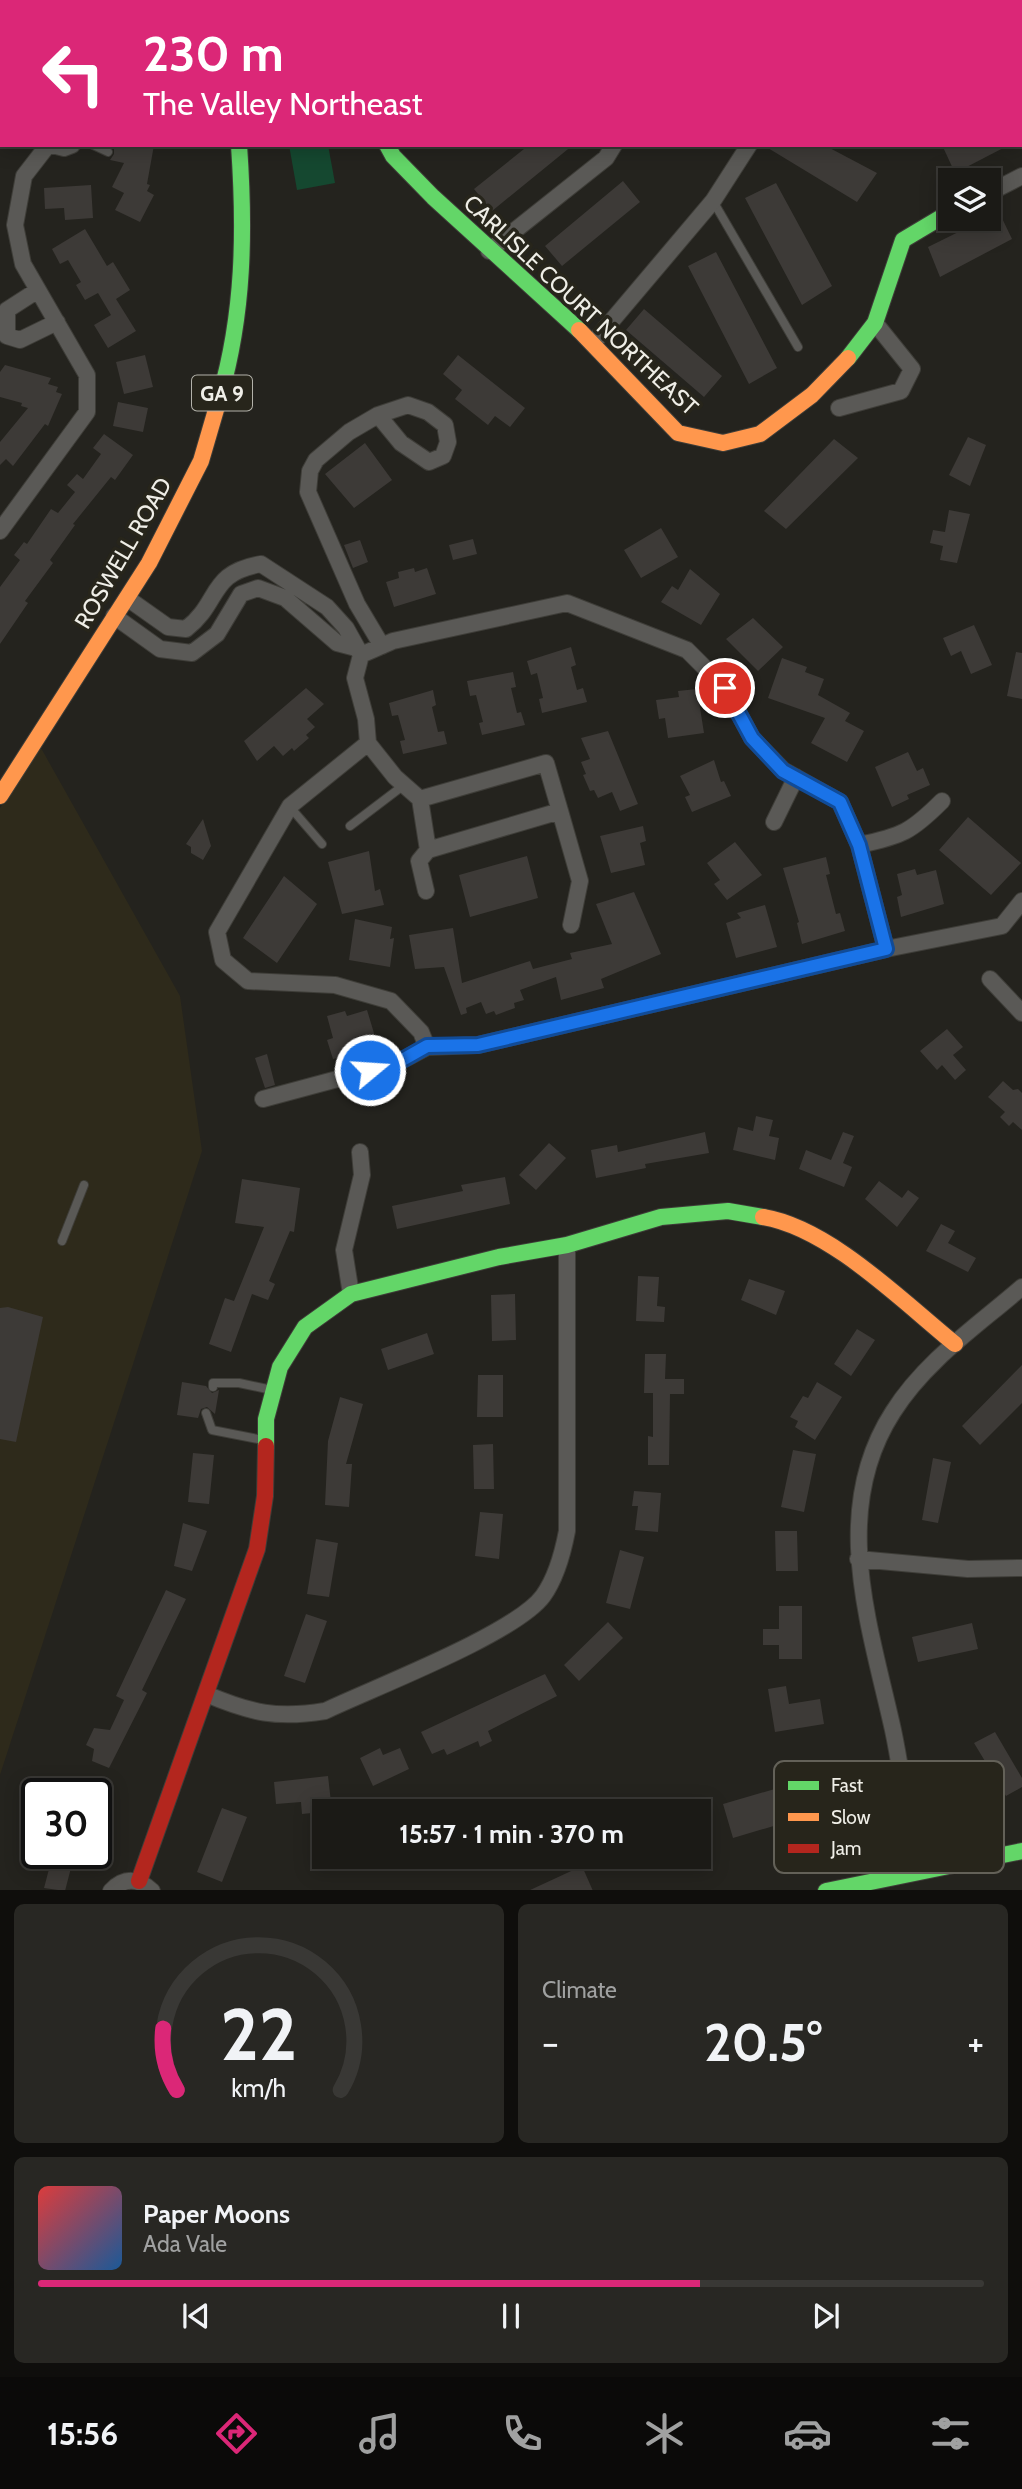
<!DOCTYPE html>
<meta charset="utf-8">
<style>
:root{--surface:#1b1a16;--page:#282723;--text:#f1f3f6;--muted:#a0a1a1;--line:#393835;--accent:#db2777}
body{margin:0;font-family:Cabin,sans-serif;background:var(--page);color:var(--text);height:100vh;display:flex;flex-direction:column;font-size:26px;white-space:nowrap}
*{box-sizing:border-box;margin:0}
p{font-size:23px;color:var(--muted)}
.icon{flex:none;width:38px;height:38px;fill:none;stroke:currentColor;stroke-width:2;stroke-linecap:round;stroke-linejoin:round}
.map{position:relative;height:1890px;overflow:hidden}
.side{display:flex;flex-direction:column;gap:14px;padding:14px;background:#0f0e0c;flex:1}
.side>*{flex:none}
.hud{position:absolute;left:0px;top:0px;width:1022px;height:147px;box-shadow:0 4px 18px #0003,0 0 0 2px var(--line);background:#db2777;color:#fff;overflow:hidden}
.controls{position:absolute;left:938px;top:168px;display:grid;gap:14px}
.controls a{display:grid;place-items:center;width:63px;height:63px;border-radius:0px;background:var(--surface);box-shadow:0 4px 18px #0003,0 0 0 2px var(--line);font-size:35px}
.speed{position:absolute;left:21px;top:1778px;display:flex;gap:14px;font-size:35px;font-weight:700;text-align:center}
.speed>*{display:grid;place-content:center;width:91px;height:91px;border-radius:50%;background:var(--surface);box-shadow:0 4px 18px #0003,0 0 0 2px var(--line);line-height:1}
.speed .limit{border:4px solid #111;border-radius:10px;background:#fff;color:#111}
.pin{position:absolute;display:grid;place-items:center;width:60px;height:60px;color:#fff;margin:-30px;border:4px solid #fff;border-radius:50%;box-shadow:0 2px 7px #0007}
.me{position:absolute;width:77px;margin:-38px;rotate:72deg;stroke-linejoin:round;filter:drop-shadow(0 0 5px #0008)}
.turn{display:flex;align-items:center;gap:24px;height:147px;padding:0 28px;font-size:32px}
.turn .icon{width:91px;height:91px;stroke-width:2.5}
.turn b{display:block;font-size:49px;line-height:60px}
.big{font-size:52px;font-weight:700;line-height:1.1}
.side .tile{flex:1;display:flex;flex-direction:column;justify-content:center;gap:10px;min-width:0;padding:0 24px;border-radius:10px;background:var(--page)}
.side .dial{align-items:center;gap:0}
.dial svg{height:182px;overflow:visible;fill:none;stroke:var(--line);stroke-width:7;stroke-linecap:round;text-anchor:middle}
.dial text{fill:var(--text);stroke:none}
.song{display:flex;align-items:center;gap:21px}
.cover{width:84px;height:84px;border-radius:10px;background:linear-gradient(135deg,hsl(0 70% 55%),hsl(210 70% 35%))}
.played{height:7px;border-radius:4px;background:linear-gradient(90deg,var(--accent) 70%,var(--line) 70%)}
.keys{display:flex;justify-content:space-around;direction:ltr}
.heat{display:flex;justify-content:space-between;align-items:center;font-size:38px;direction:ltr}
.side .tiles{flex:1;display:grid;gap:14px;grid-template-columns:1fr 1fr}
.tile:last-child{grid-column:span 2}
.trip{position:absolute;left:312px;top:1799px;width:399px;height:70px;border-radius:0px;background:var(--surface);box-shadow:0 4px 18px #0003,0 0 0 2px var(--line);font-weight:700;line-height:70px;text-align:center}
.menu{display:flex;height:112px;justify-content:space-around;align-items:center;background:#0b0a09;color:var(--muted)}
.menu .icon{width:49px;height:49px}
.menu .active{color:var(--accent)}
.menu b{font-size:32px;color:var(--text)}
.map>svg:first-child{display:block}
.built{fill:#2e2a1b}
.green{fill:#154830}
.building{fill:#3d3a37}
.lines{fill:none;stroke-linecap:round;stroke-linejoin:round}
.lane-casing{stroke:#3e3d38;stroke-width:10}
.street-casing{stroke:#3e3d38;stroke-width:18}
.fast-casing{stroke:#3e3d38;stroke-width:18}
.slow-casing{stroke:#3e3d38;stroke-width:18}
.jam-casing{stroke:#3e3d38;stroke-width:18}
.lane{stroke:#5a5956;stroke-width:8}
.street{stroke:#5a5956;stroke-width:16}
.fast{stroke:#63d668;stroke-width:16}
.slow{stroke:#ff974d;stroke-width:16}
.jam{stroke:#b3261e;stroke-width:16}
.route-casing{stroke:#114b97;stroke-width:18}
.route{stroke:#1a73e8;stroke-width:12}
.labels{text-anchor:middle;dominant-baseline:central;stroke-width:7;stroke-linejoin:round;paint-order:stroke}
.shield{fill:#27251b;stroke:#b3b2aa;stroke-width:2}
.shield-label{font-size:21px;font-weight:bold;fill:#efeee7}
.street-label{font-size:23px;fill:#efeee7;stroke:#27251b}
.key{fill:#27251b;stroke:#636158;stroke-width:2}
.key-label{font-size:19px;fill:#efeee7}
</style>
<div class="map">
<svg width="1022" height="1891" viewBox="0 0 1022 1891">
<rect width="100%" height="100%" fill="#24231e"/>
<path class="built" d="M41,748L180,996L202,1151L0,1775V808Z"/>
<path class="green" d="M289,145H328L335,183L297,190Z"/>
<path class="building" d="M114,145H154L147,184L150,185L147,191L154,195L140,222L115,210L124,193L112,187L124,163L110,160L114,154Z
M529,145H573L492,211L474,189Z
M763,145H824L877,173L857,202Z
M942,145H1009L955,173Z
M623,181L640,202L562,266L545,246Z
M776,183L832,286L802,305L745,198Z
M91,185L93,218L65,220L64,208L45,209L44,188Z
M999,212L1012,239L940,277L928,247Z
M85,229L107,266L113,262L130,290L116,299L136,331L108,348L94,325L111,315L98,293L85,300L76,285L81,282L68,260L60,264L52,249Z
M716,252L777,368L749,384L688,266Z
M644,309L722,376L704,397L626,330Z
M145,355L153,387L124,394L116,362Z
M458,355L525,408L510,427L495,416L488,425L455,399L462,390L443,374Z
M5,365L51,378L48,384L58,387L56,392L62,394L48,426L45,424L13,466L6,459L0,465V442L28,408L21,406L22,403L0,397V372Z
M118,402L148,408L143,432L113,426Z
M104,434L133,455L115,480L111,477L73,524L75,525L50,560L53,563L25,601L28,603L0,644V587L20,560L14,555L24,542L27,544L51,509L58,513L75,492L67,485L77,474L83,479L101,454L93,448Z
M968,437L986,445L970,486L949,475Z
M834,439L858,458L786,529L764,511Z
M365,443L392,480L354,508L325,474Z
M949,510L970,514L957,563L940,560L943,546L930,543L933,530L945,532Z
M661,528L678,557L641,578L624,550Z
M473,539L477,554L453,560L449,545Z
M360,540L368,562L353,568L344,545Z
M414,568L415,572L427,568L436,594L394,607L386,582L399,578L398,572Z
M690,569L720,594L701,625L661,602L672,586L678,590Z
M753,618L783,647L758,671L726,639Z
M974,625L992,665L971,674L961,651L951,656L943,638Z
M571,647L576,665L571,667L577,690L583,688L587,702L542,713L539,699L543,698L537,673L531,675L527,661Z
M1016,652L1022,653V699L1007,696Z
M782,658L807,667L805,672L824,679L818,695L850,713L845,721L864,731L847,762L811,743L825,718L768,698Z
M513,672L516,687L511,688L517,713L521,712L525,725L482,735L479,723L483,722L476,695L470,696L467,681Z
M306,688L324,704L307,719L315,727L306,735L309,738L294,751L292,748L283,756L274,746L257,761L244,741Z
M697,689L704,733L668,738L665,718L659,719L656,700L679,697L678,691Z
M433,690L436,705L432,707L438,732L444,731L447,744L403,754L400,741L405,740L398,715L392,716L389,703Z
M608,731L638,804L620,811L612,792L598,798L594,790L590,791L583,775L586,774L581,762L590,759L581,738Z
M908,752L917,771L923,768L930,785L907,795L909,799L892,807L875,767Z
M714,760L721,782L724,781L731,796L692,812L685,797L690,795L680,776Z
M968,817L1021,863L991,895L939,850Z
M203,819L211,846L203,860L191,853V847L186,844Z
M643,826L646,841L640,843L645,865L611,873L600,836Z
M735,842L762,875L727,900L714,884L720,880L707,863Z
M369,851L375,891L380,889L384,905L342,914L328,862Z
M527,856L538,898L470,917L459,875Z
M826,857L830,874L826,875L836,914L840,913L845,931L802,944L797,923L799,922L783,868Z
M915,869L917,875L936,870L944,904L901,917L897,897L902,895L897,874Z
M284,876L317,904L277,963L243,938Z
M634,892L661,954L601,979L604,988L561,1000L556,977L520,990L524,1000L514,1003L515,1008L496,1015L494,1011L486,1014L481,1002L466,1008L467,1013L461,1015L444,967L415,969L409,935L453,928L462,983L530,961L533,969L572,959L570,953L612,944L596,904Z
M765,905L777,947L736,958L726,923L741,918L737,913Z
M355,919L392,927L390,939L394,938L390,967L349,960Z
M367,1010L377,1043L354,1050L355,1054L333,1059L327,1040L333,1038L327,1016L345,1011L347,1016Z
M947,1029L963,1047L953,1055L966,1070L955,1080L942,1065L937,1070L920,1051Z
M267,1054L275,1085L265,1088L255,1058Z
M1003,1081L1013,1090L1018,1089L1022,1093V1130L1013,1122L1009,1126L1000,1117L1005,1112L988,1097Z
M756,1116L773,1120L769,1136L779,1138L775,1160L733,1150L738,1127L753,1131Z
M705,1132L709,1153L645,1164L646,1168L596,1178L591,1150L617,1145L618,1152Z
M843,1132L854,1136L843,1163L852,1167L844,1187L799,1169L806,1150L831,1160Z
M549,1143L566,1158L536,1190L519,1175Z
M505,1177L510,1204L397,1229L392,1206L463,1191L461,1185Z
M242,1179L300,1188L294,1232L290,1231L269,1281L275,1284L268,1300L252,1294L231,1352L209,1344L225,1298L234,1301L264,1227L235,1223Z
M879,1181L902,1198L908,1190L919,1198L897,1227L865,1199Z
M941,1224L955,1231L948,1243L976,1258L968,1272L926,1251Z
M638,1276L659,1277L657,1306L665,1307L664,1322L636,1321Z
M749,1279L785,1291L776,1315L741,1300Z
M515,1294L516,1340L492,1341L491,1295Z
M8,1307L43,1317L16,1442L0,1439V1308Z
M857,1329L875,1340L851,1376L834,1364Z
M427,1333L434,1354L388,1370L381,1349Z
M645,1354H666L665,1379H684V1394H670L669,1465H648V1436L653,1437V1393H644Z
M1022,1365V1403L980,1445L962,1426Z
M478,1375H503V1417H477Z
M182,1382L206,1386L212,1393L219,1390L215,1414L207,1407L201,1409L198,1418L177,1415Z
M817,1382L842,1397L815,1440L795,1427L798,1421L790,1417L803,1396L808,1398Z
M340,1397L363,1404L346,1464H352L349,1507L325,1505L328,1441Z
M493,1444L494,1489H474L473,1445Z
M793,1450L816,1454L804,1512L781,1507Z
M193,1453L214,1455L209,1504L188,1502Z
M933,1458L951,1462L938,1523L922,1520Z
M634,1491L661,1493L658,1532L635,1530L638,1506H632Z
M480,1512L503,1514L499,1559L475,1556Z
M183,1523L207,1531L192,1571L174,1566Z
M775,1531H797L798,1571H776Z
M316,1539L338,1543L329,1597L307,1594Z
M620,1550L644,1557L630,1609L606,1603Z
M166,1590L186,1599L142,1690L147,1693L109,1768L92,1761L94,1749L86,1745L94,1728L110,1730L124,1700L116,1696Z
M779,1606H802V1659H779V1645H763V1629H779Z
M306,1614L327,1621L305,1683L284,1676Z
M608,1622L623,1638L579,1681L564,1665Z
M972,1623L978,1649L918,1662L912,1637Z
M545,1674L557,1696L488,1731L492,1741L480,1747L478,1741L447,1755L444,1749L432,1754L421,1732Z
M786,1686L789,1704L820,1699L824,1724L775,1732L768,1689Z
M995,1732L1022,1778V1787L1006,1796L974,1743Z
M380,1748L383,1755L400,1748L409,1769L373,1786L360,1758Z
M328,1776L332,1811L302,1814L301,1802L276,1804L274,1782Z
M802,1781L805,1792L824,1787L828,1800L811,1805L814,1814L733,1838L723,1804Z
M222,1808L247,1817L222,1882L197,1872Z
M53,1854L73,1860L65,1891L44,1888Z
M582,1866L593,1891H528Z"/>
<g class="lines">
<g class="lane-casing">
<path id="lane" d="M93,145L108,152
M713,201L798,347
M290,807L322,844
M350,826L404,785
M62,1241L84,1185
M213,1387V1383H239L272,1390
M206,1413L212,1430L263,1440"/>
</g>
<g class="street-casing">
<path id="street" d="M695,0V2
M963,0L964,2
M383,2L384,0
M850,2L851,0
M52,145L64,148L72,145
M989,193L1022,176
M489,251L606,158L614,145
M38,290L7,310V336L20,340L57,322
M593,343L713,201L749,145
M839,408L901,391L912,369L875,323
M378,415L401,443L429,462L443,456L448,442L445,425L428,412L408,405L378,415L349,432L316,460L310,471L308,492L357,604L382,646
M0,531L87,412V375L23,264L15,225L24,176L48,145
M127,598L168,627L186,629C221,602 208,573 261,564L327,607L346,628L361,655
M114,616L160,649L192,653L217,634L241,594L258,588L285,598L337,643L356,648
M361,655L393,641L567,603L687,650L725,688L752,738L783,770L840,802L859,845L886,949
M361,655L355,678L366,719L368,743L290,806L217,932L223,960L248,981L335,985L391,1001L421,1032L427,1047
M368,743L395,777L420,799L428,850L419,861L426,891
M420,799L546,763L560,811
M774,822L796,777
M859,845C902,836 911,832 942,801
M428,850L560,811L580,881L571,925
M990,979L1022,1013
M263,1099L397,1063L427,1047L478,1045L886,949L1002,926L1022,901
M351,1294L344,1250L362,1175L360,1152
M858,1559L968,1569L1022,1568
M206,1694C251,1713 277,1719 325,1711C373,1688 515,1634 543,1596C556,1578 563,1552 567,1531V1245
M916,1872C908,1825 903,1777 893,1730C870,1626 829,1511 893,1412C925,1361 977,1326 1022,1287
M111,1891C124,1877 139,1878 152,1891"/>
</g>
<g class="fast-casing">
<path id="fast" d="M387,145L393,156L433,197L579,330
M848,358L875,323L903,240L950,212
M220,396C244,313 245,231 239,145
M266,1446V1419L280,1367L305,1327L351,1294L499,1257L567,1245L661,1217L728,1211L763,1217
M826,1891L1022,1851"/>
</g>
<g class="slow-casing">
<path id="slow" d="M579,330L678,433L723,443L760,434L812,395L848,358
M0,796L149,563L201,461L220,396
M763,1217C830,1228 903,1302 955,1344"/>
</g>
<g class="jam-casing">
<path id="jam" d="M217,0L218,2
M139,1881L257,1549L265,1496L266,1446"/>
</g>
<use href="#lane" class="lane"/>
<use href="#street" class="street"/>
<use href="#fast" class="fast"/>
<use href="#slow" class="slow"/>
<use href="#jam" class="jam"/>
</g>
<g class="lines">
<g class="route-casing">
<path id="route" d="M370,1070L397,1063L427,1046L478,1045L886,949L859,845L840,802L783,771L752,738L725,688"/>
</g>
<use href="#route" class="route"/>
</g>
<g class="labels">
<rect class="shield" x="192" y="375.5" width="60" height="35" rx="5"/>
<g class="shield-label">
<text x="222" y="393">GA 9</text>
</g>
<g class="street-label">
<text transform="translate(581 305) rotate(43)">CARLISLE COURT NORTHEAST</text>
<text transform="translate(123 553) rotate(-60)">ROSWELL ROAD</text>
</g>
</g>
<rect x="774" y="1761" width="230" height="112" rx="10" class="key"/>
<rect x="788" y="1781" width="31" height="9" fill="#63d668"/>
<rect x="788" y="1813" width="31" height="8" fill="#ff974d"/>
<rect x="788" y="1844" width="31" height="9" fill="#b3261e"/>
<g class="key-label">
<text x="831" y="1792">Fast</text>
<text x="831" y="1824">Slow</text>
<text x="831" y="1855">Jam</text>
</g>
</svg>
<div class="controls">
<a><svg class="icon" aria-label="layers" viewBox="0 0 24 24"><path d="M12 4l9 5-9 5-9-5zM3 14l9 5 9-5"/></svg></a>
</div>
<div class="speed"><div class="limit">30</div></div>
<div class="pin" style="left:725px;top:688px;background:#d93025"><svg class="icon" aria-label="arrive" viewBox="0 0 24 24"><path d="M6 21V4h12l-3 4 3 4H6"/></svg></div>
<svg class="me" style="left:370px;top:1070px" viewBox="-20 -20 40 40"><circle r="17" fill="#1a73e8" stroke="#fff" stroke-width="3"/><path d="M0-11L8 9 0 5-8 9z" fill="#fff"/></svg>
<div class="trip">15:57 · 1 min · 370 m</div>
<div class="hud">
<div class="turn"><svg class="icon" aria-label="left" viewBox="0 0 24 24"><path d="M17 20v-9H6M10 6l-5 5 5 5"/></svg><div><b>230 m</b>The Valley Northeast</div></div>
</div>
</div>
<section class="side">
<div class="tiles">
<div class="tile dial"><svg viewBox="0 0 100 80">
<path d="M14 69A42 42 0 1 1 86 69"/>
<path d="M14 69A42 42 0 0 1 8 42" stroke="#db2777"/>
<text x="50" y="56" font-size="32" font-weight="700">22</text>
<text x="50" y="72" font-size="11">km/h</text>
</svg></div>
<div class="tile"><p>Climate</p>
<div class="heat"><a>−</a><b class="big">20.5°</b><a>+</a></div>
</div>
<div class="tile">
<div class="song"><i class="cover"></i><div><b>Paper Moons</b><p>Ada Vale</p></div></div>
<div class="played"></div>
<div class="keys"><svg class="icon" aria-label="previous" viewBox="0 0 24 24"><path d="M18 5L8 12l10 7zM5 5v14"/></svg><svg class="icon" aria-label="pause" viewBox="0 0 24 24"><path d="M8 5v14M16 5v14"/></svg><svg class="icon" aria-label="next" viewBox="0 0 24 24"><path d="M6 5l10 7-10 7zM19 5v14"/></svg></div>
</div>
</div>
</section>
<nav class="menu">
<b>15:56</b>
<svg class="icon active" aria-label="directions" viewBox="0 0 24 24"><path d="M12 3l9 9-9 9-9-9zM9 14v-3h6M13 9l2 2-2 2"/></svg>
<svg class="icon" aria-label="music" viewBox="0 0 24 24"><path d="M9 18V5l10-2v13"/><circle cx="6" cy="18" r="3"/><circle cx="16" cy="16" r="3"/></svg>
<svg class="icon" aria-label="phone" viewBox="0 0 24 24"><path d="M5 4h4l2 5-3 2q2 4 5 5l2-3 5 2v4C11 20 4 13 5 4z"/></svg>
<svg class="icon" aria-label="climate" viewBox="0 0 24 24"><path d="M12 3v18M4 7l16 10M4 17L20 7"/></svg>
<svg class="icon" aria-label="car" viewBox="0 0 24 24"><path d="M5 17H2v-5l4-1 3-4h7l3 4 3 1v5h-3M9 17h6M6 11h13"/><circle cx="7" cy="17" r="2"/><circle cx="17" cy="17" r="2"/></svg>
<svg class="icon" aria-label="filters" viewBox="0 0 24 24"><path d="M4 7h16M4 17h16"/><circle cx="9" cy="7" r="2"/><circle cx="15" cy="17" r="2"/></svg>
</nav>
